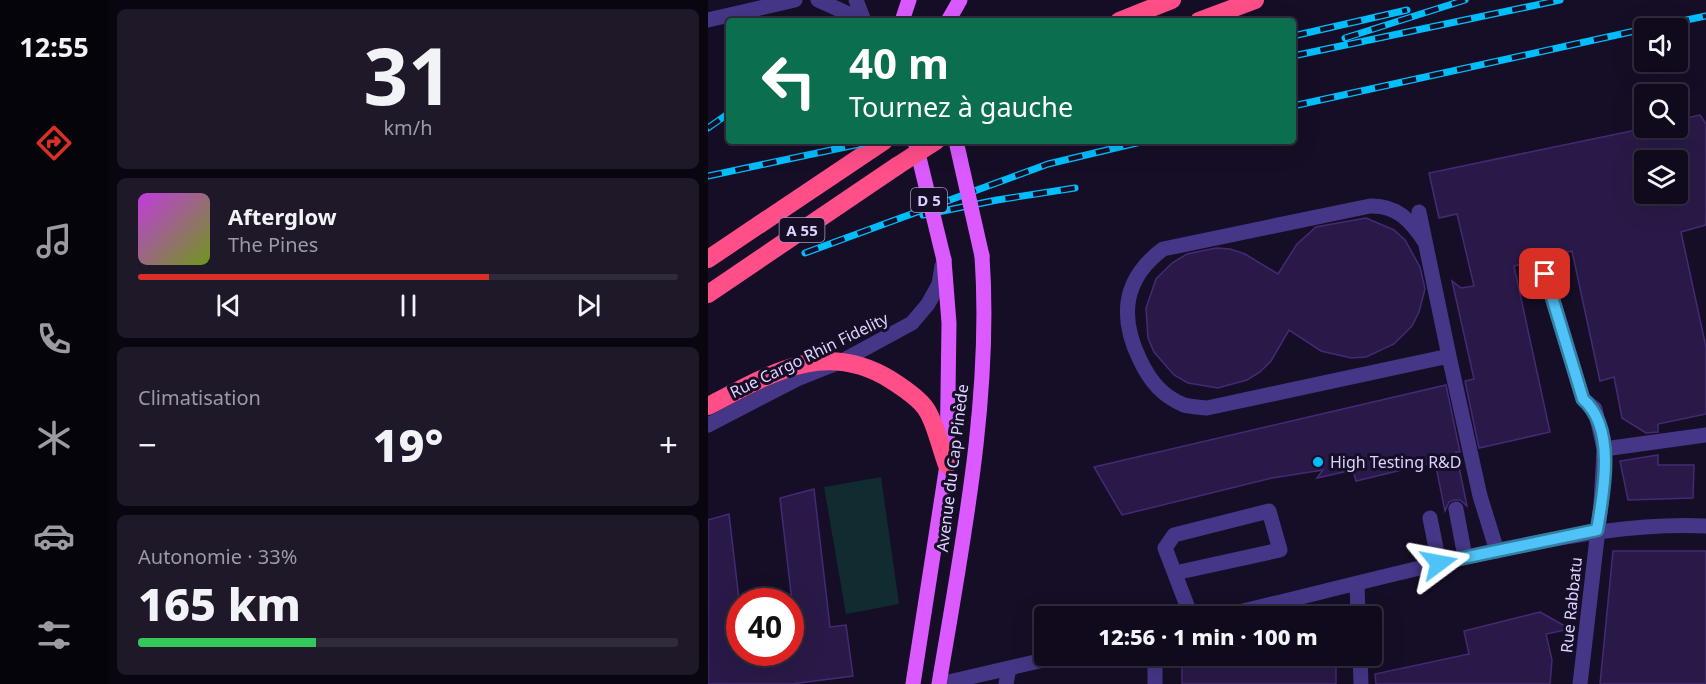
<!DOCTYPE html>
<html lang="fr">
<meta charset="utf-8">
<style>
:root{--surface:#100a1c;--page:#1e1829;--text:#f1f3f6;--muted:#9c9aa3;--line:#302b3b;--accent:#d93025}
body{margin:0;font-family:"Noto Sans",sans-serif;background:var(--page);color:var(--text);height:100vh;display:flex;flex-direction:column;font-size:22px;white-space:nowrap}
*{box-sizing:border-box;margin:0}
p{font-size:20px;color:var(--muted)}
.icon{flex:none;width:33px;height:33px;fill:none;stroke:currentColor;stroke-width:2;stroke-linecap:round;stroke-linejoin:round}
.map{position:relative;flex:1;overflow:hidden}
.sheet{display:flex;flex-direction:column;gap:9px;padding:9px;background:#09060f;width:600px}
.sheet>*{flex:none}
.top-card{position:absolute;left:18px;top:18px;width:570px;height:126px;border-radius:6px;box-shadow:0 6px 24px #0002,0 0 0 2px var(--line);background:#0b6e4f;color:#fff;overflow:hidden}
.tools{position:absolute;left:926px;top:18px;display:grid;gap:12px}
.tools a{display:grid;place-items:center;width:54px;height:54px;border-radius:6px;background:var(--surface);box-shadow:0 6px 24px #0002,0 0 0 2px var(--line);font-size:30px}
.speed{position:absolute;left:18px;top:588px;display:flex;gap:12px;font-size:30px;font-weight:700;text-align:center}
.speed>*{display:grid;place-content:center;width:78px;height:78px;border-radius:50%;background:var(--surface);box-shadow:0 6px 24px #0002,0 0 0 2px var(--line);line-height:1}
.speed .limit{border:9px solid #d22;background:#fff;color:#111}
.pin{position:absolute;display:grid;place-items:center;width:51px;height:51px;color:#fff;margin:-26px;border-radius:12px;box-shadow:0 3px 9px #0006}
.me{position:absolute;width:66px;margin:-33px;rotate:77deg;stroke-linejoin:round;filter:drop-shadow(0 0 4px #0008)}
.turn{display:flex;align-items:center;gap:21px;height:126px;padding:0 24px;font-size:27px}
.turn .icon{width:78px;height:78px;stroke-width:2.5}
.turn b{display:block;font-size:42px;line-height:51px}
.big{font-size:45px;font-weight:800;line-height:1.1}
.sheet .widget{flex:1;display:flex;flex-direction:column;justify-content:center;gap:9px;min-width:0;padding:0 21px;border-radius:9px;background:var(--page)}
.sheet .dial{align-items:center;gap:0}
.dial b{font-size:78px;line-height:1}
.song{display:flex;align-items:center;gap:18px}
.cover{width:72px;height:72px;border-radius:9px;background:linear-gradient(135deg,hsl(290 70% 55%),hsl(80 70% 35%))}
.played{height:6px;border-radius:3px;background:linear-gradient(90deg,var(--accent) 65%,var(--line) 65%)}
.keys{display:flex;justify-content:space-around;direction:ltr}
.heat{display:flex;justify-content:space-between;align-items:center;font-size:33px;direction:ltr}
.charge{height:9px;border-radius:4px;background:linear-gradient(90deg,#34c759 33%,var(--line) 0)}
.trip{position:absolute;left:326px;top:606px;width:348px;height:60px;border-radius:6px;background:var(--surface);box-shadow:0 6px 24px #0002,0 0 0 2px var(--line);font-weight:800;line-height:60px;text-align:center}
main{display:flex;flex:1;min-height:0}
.dock{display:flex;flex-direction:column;width:108px;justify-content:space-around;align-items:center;background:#06040b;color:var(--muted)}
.dock .icon{width:42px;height:42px}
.dock .active{color:var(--accent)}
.dock b{font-size:27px;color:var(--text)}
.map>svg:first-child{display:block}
.green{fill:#102c30}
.building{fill:#291948;stroke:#442a75;stroke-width:1.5;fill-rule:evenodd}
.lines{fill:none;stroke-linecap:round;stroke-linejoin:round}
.minor{stroke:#463687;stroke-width:15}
.major{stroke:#da5aff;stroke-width:15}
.highway{stroke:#ff4e88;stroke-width:18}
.rail-casing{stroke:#00befe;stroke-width:7}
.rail{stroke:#160e26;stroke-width:4.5;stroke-dasharray:14;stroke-linecap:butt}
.major-bridge{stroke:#da5aff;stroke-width:15}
.highway-bridge{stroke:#ff4e88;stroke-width:18}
.route-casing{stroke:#337fa1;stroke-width:15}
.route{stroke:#4fc3f7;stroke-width:10}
.poi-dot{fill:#00befe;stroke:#160e26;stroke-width:2}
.labels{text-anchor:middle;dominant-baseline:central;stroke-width:6;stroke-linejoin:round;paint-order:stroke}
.shield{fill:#160e26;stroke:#a298be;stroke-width:1.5}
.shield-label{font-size:15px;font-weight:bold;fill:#ded3ff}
.street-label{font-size:16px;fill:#ded3ff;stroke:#160e26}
.poi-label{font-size:16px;fill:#ded3ff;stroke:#160e26;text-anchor:start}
</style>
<main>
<nav class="dock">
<b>12:55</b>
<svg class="icon active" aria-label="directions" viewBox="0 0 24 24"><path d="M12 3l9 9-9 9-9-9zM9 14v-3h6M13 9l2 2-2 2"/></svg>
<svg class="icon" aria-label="music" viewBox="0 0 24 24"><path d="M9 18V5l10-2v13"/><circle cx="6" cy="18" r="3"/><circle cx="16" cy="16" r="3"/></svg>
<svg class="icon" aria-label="phone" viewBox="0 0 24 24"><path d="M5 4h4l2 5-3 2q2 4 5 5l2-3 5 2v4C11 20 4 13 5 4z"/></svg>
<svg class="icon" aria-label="climate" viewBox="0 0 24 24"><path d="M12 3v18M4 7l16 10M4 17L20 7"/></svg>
<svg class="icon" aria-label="car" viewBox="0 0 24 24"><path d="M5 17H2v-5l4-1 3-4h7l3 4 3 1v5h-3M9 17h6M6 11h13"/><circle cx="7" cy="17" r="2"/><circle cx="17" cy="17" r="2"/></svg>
<svg class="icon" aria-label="filters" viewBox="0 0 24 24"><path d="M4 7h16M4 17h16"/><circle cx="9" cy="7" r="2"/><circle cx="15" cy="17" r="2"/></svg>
</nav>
<section class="sheet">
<div class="widget dial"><b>31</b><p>km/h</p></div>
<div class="widget">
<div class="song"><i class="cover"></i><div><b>Afterglow</b><p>The Pines</p></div></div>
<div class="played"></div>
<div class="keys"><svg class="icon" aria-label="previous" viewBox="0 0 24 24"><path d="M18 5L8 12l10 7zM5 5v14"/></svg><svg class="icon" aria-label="pause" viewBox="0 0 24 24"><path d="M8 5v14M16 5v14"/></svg><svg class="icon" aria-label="next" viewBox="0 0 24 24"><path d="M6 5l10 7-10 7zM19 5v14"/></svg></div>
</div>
<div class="widget"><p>Climatisation</p>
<div class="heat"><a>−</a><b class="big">19°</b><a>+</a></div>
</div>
<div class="widget"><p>Autonomie · 33%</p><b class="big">165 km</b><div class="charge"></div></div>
</section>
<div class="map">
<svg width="998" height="684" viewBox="0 0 998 684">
<rect width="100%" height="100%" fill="#160e26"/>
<path class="green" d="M173,477L191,604L138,614L116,487Z"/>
<path class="building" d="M992,115L998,124V225L973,232L998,347V414L950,424V432L938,433L914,418L906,377L892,381L864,251L806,266L842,432L771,448L757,381L766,379L744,281L753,288L766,286L749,214L731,218L721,173L938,128H969V120ZM936,160H969V194H936Z
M658,218L686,230L697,240L712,267L717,289L711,312L704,326L686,344L658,357L643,358L613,351L581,330L563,361L552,372L539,380L510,388L480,383L466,375L446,352L440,338L438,308L448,279L464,263L479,254L508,248L522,249L537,254L570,274L589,244L608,227Z
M738,385L752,452H748L759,506L752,500H746L741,502L737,511L727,462L648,481L645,470L609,478L615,470L564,478L414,515L386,467Z
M950,455V465H986L985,498L920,500L912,461Z
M106,489L122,627L138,625L145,676L83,684H0V520L21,514L32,608V652H82V646L89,645L72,498Z
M905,551H998V684H892Z
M832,612L862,629L838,634L844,660L842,684H668L667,674L761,654L756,631Z
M482,656H628V684H474V665Z"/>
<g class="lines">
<path class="minor" d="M110,0L156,21
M148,0L156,21
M0,20L87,0
M711,212L741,356
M717,242C703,221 689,205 662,206L455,249C415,279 411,317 432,360C442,381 454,396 476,405C483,407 492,407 499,408L741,356L772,496L789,551
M837,274L875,399L887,409L896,449L893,504L872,684
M0,425L89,379L134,361L204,323L220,304L231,284L234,266
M896,449L998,435
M748,509L757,557
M722,518L731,563
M467,573L572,550L561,511L466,535L457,548L483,616
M649,583L650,616
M515,616C607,594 698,570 790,550C860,536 927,523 998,526
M652,656L653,684
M232,684L353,656
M298,684L301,668
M447,684V656"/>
<path class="major" d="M194,21L201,0
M240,21L252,0
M205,684L239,465L241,323L236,260
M231,684C254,545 284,398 274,256"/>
<path class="highway" d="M411,21L464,0
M491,21L547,0
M0,259L176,141
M0,294L189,166
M0,406C61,375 116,338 183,380C194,387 211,398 218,409C227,421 233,450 239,465"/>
<g class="rail-casing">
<path id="rail" d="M940,28L998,16
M585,36L699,10
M637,38L757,0
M585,56L852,0
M585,106L936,29
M0,128L21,113
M0,176L166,141
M215,215L289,200L367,188
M97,253L340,164L437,141"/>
</g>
<use href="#rail" class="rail"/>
<path class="major-bridge" d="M207,141L236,260
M248,141L274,256"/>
<path class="highway-bridge" d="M189,166L228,141"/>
</g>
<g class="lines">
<g class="route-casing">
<path id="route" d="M731,563L889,530C896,491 908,428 875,399L837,274"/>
</g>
<use href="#route" class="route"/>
</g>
<circle class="poi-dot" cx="610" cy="462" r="6"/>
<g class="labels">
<g class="shield">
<rect x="203" y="188" width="36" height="24" rx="4.5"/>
<rect x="71.5" y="218" width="45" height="24" rx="4.5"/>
</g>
<g class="shield-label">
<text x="221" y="200">D 5</text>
<text x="94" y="230">A 55</text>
</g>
<g class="street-label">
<text transform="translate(101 355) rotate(-26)">Rue Cargo Rhin Fidelity</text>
<text transform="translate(244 468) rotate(-83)">Avenue du Cap Pinède</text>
<text transform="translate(863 605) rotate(-84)">Rue Rabbatu</text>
</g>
<g class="poi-label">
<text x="622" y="462">High Testing R&amp;D</text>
</g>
</g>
</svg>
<div class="tools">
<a><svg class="icon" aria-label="sound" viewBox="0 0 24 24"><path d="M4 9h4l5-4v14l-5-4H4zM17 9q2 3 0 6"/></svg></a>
<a><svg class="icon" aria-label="search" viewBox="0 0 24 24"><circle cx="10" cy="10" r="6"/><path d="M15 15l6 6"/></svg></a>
<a><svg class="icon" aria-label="layers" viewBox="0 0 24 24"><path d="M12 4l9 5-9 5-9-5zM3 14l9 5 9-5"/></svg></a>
</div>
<div class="speed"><div class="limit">40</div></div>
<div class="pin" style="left:837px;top:274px;background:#d93025"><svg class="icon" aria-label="arrive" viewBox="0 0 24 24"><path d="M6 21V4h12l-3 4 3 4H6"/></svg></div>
<svg class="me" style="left:731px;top:563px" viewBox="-20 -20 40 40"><path d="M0-17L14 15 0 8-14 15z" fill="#4fc3f7" stroke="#fff" stroke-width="4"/></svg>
<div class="trip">12:56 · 1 min · 100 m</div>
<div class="top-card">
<div class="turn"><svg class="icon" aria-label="left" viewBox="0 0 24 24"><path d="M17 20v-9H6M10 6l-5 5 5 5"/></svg><div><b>40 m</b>Tournez à gauche</div></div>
</div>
</div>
</main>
